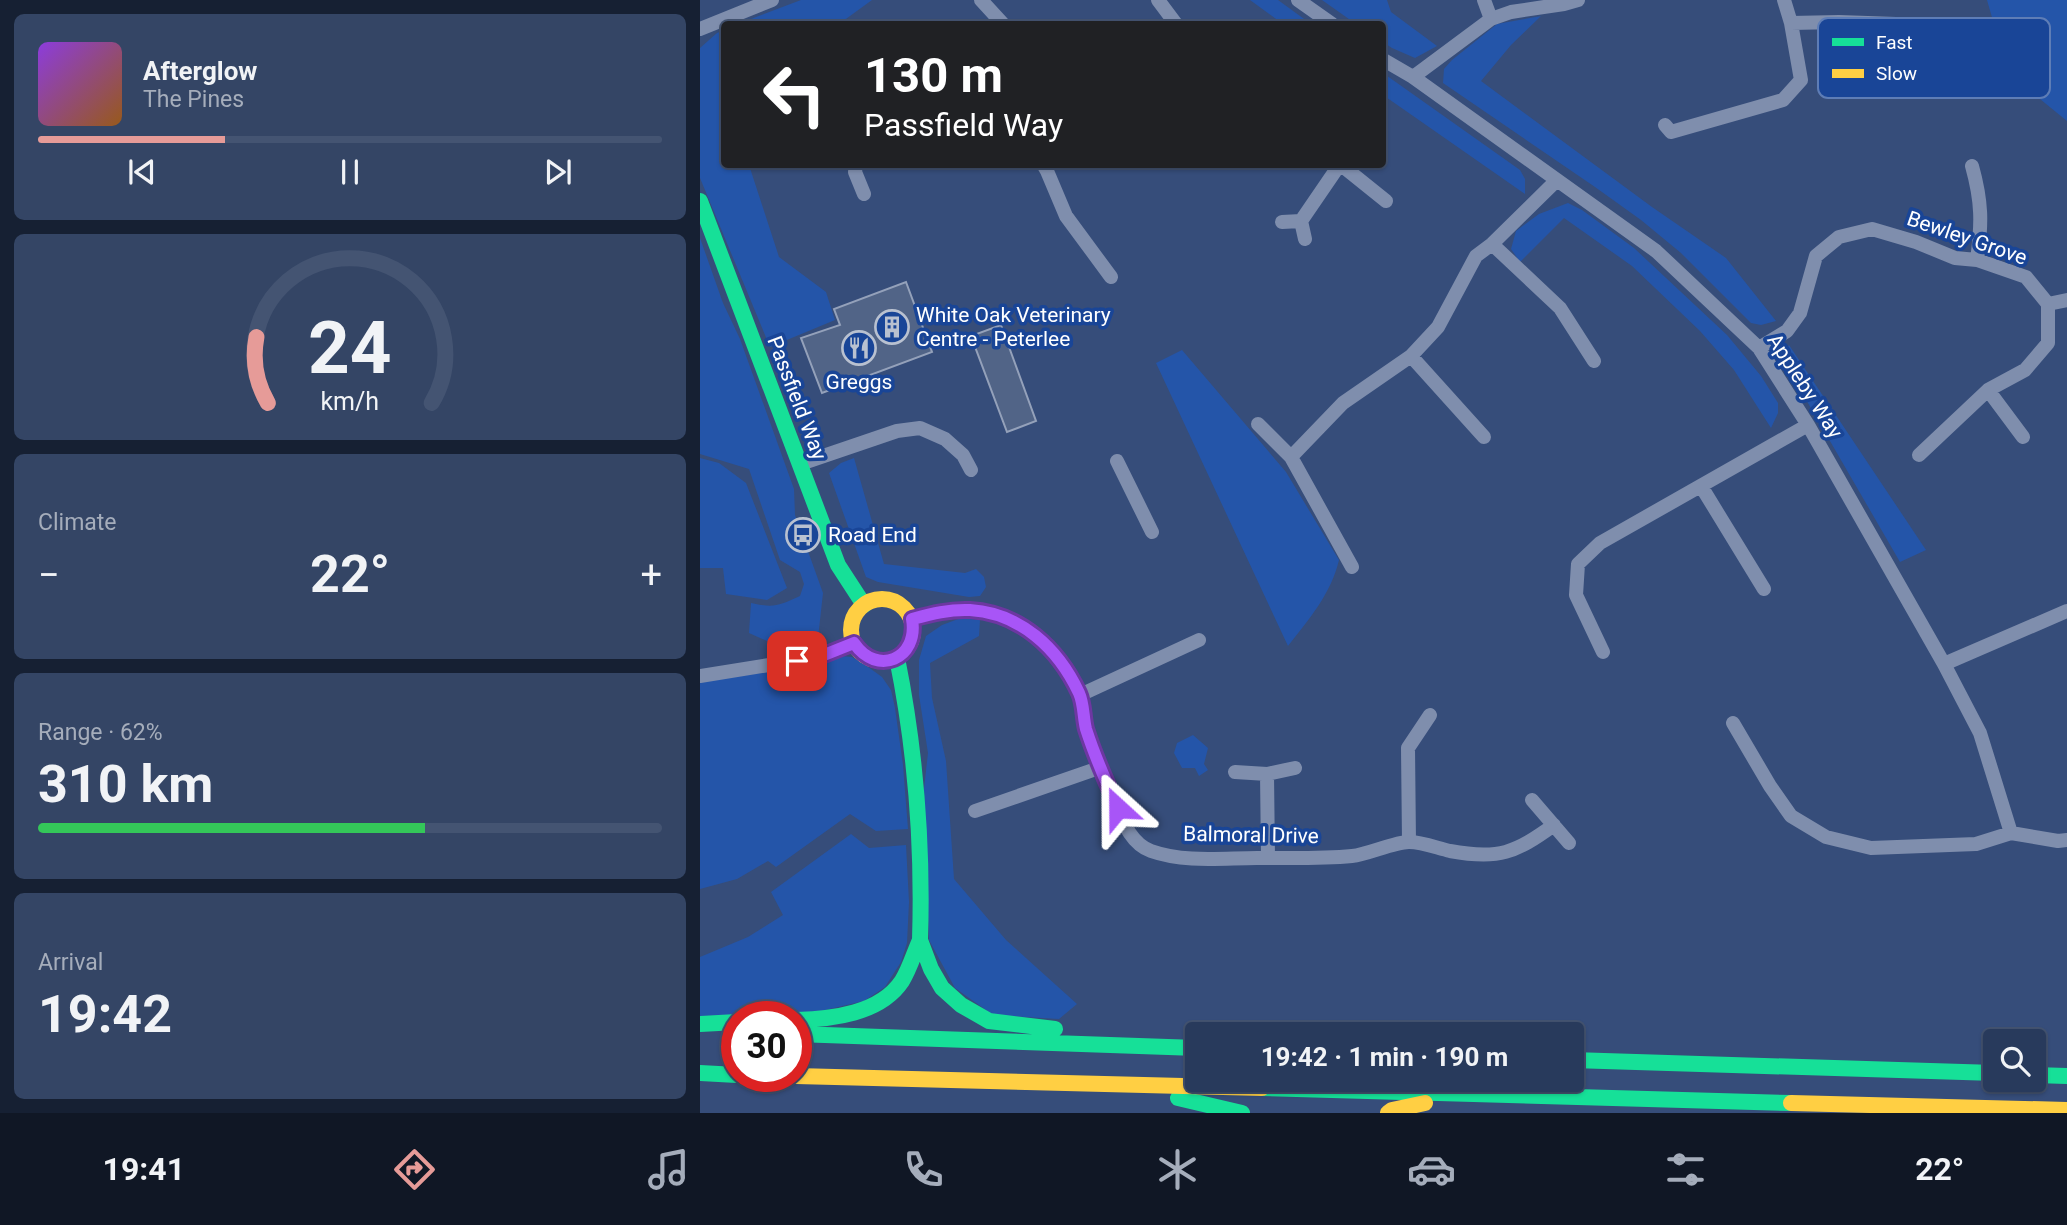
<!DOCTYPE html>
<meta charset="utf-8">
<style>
:root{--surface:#283a5c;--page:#344565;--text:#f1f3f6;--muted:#a5adbb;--line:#445472;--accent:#e69b98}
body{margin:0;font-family:Roboto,sans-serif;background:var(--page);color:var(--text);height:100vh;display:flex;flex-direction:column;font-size:26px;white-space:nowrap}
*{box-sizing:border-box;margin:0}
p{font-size:23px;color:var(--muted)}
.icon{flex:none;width:38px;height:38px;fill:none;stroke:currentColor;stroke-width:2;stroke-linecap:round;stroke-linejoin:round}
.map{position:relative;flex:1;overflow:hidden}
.sheet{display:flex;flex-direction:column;gap:14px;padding:14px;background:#162033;width:700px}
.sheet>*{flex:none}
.banner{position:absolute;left:21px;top:21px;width:665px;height:147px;border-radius:7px;box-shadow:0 2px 5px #0004,0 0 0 2px var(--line);background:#202124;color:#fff;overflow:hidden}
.fabs{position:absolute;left:1283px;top:1029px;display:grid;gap:14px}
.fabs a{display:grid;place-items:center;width:63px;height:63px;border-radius:7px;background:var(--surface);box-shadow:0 2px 5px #0004,0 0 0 2px var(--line);font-size:35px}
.speed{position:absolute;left:21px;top:1001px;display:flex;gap:14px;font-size:35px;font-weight:700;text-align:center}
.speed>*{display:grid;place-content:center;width:91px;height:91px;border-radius:50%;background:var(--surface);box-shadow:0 2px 5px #0004,0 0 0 2px var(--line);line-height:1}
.speed .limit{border:10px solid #d22;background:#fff;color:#111}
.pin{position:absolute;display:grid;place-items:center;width:60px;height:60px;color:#fff;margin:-30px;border-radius:14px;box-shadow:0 4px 10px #0006}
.me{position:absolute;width:77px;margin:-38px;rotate:336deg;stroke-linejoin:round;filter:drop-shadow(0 0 5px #0008)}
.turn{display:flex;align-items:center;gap:24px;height:147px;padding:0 28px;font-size:32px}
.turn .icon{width:91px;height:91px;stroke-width:2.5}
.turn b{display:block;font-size:49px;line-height:60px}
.big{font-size:52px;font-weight:700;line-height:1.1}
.sheet .tile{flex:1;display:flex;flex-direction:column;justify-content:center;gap:10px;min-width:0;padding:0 24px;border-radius:10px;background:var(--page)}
.sheet .dial{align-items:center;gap:0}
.dial svg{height:182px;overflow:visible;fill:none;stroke:var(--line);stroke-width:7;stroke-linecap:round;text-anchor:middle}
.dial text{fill:var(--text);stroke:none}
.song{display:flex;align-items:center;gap:21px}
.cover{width:84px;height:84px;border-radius:10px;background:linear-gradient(135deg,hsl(270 70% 55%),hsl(30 70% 35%))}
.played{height:7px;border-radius:4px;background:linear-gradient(90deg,var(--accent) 30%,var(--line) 30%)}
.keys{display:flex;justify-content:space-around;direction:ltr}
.heat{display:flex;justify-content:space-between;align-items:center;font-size:38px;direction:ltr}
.charge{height:10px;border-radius:5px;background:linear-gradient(90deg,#34c759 62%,var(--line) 0)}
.trip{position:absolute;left:485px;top:1022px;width:399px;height:70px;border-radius:7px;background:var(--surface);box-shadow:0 2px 5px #0004,0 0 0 2px var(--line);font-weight:700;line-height:70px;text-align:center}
.menu{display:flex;height:112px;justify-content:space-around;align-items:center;background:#101725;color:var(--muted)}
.menu .icon{width:49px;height:49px}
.menu .on{color:var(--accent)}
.menu b{font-size:32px;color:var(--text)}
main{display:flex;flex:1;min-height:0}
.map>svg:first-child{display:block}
.green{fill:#2455a9}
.building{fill:#516487;stroke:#94a1ba;stroke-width:2}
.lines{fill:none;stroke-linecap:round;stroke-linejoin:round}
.street{stroke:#7f8ead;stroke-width:14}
.fast{stroke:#16e098;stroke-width:16}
.slow{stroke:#ffcf43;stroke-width:16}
.route-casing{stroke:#6d37a1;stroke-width:18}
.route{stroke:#a855f7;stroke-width:12}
.labels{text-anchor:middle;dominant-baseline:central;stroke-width:7;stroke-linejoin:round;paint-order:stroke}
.street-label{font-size:21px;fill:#fff;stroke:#194597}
.poi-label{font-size:21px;fill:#fff;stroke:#194597;text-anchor:start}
.key{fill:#194597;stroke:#5e7db6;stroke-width:2}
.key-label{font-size:19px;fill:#fff}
</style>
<main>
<section class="sheet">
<div class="tile">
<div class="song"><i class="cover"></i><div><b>Afterglow</b><p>The Pines</p></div></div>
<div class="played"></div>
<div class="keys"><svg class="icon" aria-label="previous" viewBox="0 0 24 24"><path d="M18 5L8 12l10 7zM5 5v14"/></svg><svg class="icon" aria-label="pause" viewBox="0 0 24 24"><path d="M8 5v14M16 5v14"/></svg><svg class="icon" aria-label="next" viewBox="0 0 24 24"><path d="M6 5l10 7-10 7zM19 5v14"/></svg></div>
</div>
<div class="tile dial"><svg viewBox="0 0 100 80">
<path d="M14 69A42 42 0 1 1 86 69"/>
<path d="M14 69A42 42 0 0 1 9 40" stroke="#e69b98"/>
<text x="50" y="56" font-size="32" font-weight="700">24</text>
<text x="50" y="72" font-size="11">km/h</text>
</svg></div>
<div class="tile"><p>Climate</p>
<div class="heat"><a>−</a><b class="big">22°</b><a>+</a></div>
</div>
<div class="tile"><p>Range · 62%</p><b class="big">310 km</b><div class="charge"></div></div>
<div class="tile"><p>Arrival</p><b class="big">19:42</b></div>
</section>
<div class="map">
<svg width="1367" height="1113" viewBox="0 0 1367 1113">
<rect width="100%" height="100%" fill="#364d7a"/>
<path class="green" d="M101,0H172L139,24H38Z
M550,0H578L611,24H583Z
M622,0H687L691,12L737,46L715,58L692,48L683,42L682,24H656Z
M1287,0H1367V121L1308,73Z
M841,16L811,45L781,81L952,207L1026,258L1076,321L1061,325L1051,323L981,253L941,220L895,187L743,83L744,69L752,60L797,24Z
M24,30V164L49,165L79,257L126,292L135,320L70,347L0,178V48L17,33Z
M683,73L820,170L825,179V194L683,95Z
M868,203L882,210L934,248L1027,335L1061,376L1078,403V413L1071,428L1034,370L1000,331L932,266L864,218L820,262L811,249L816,231L839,214Z
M0,238L23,303L40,339L94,489L95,515L123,593L118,638L76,645L49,633L51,603C74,608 78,606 100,596L104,584L100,572L80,560L49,469L0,454Z
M1089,345L1226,550L1200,562L1086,365L1083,356Z
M482,350L586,472L639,560C631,594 609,619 588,646L456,363Z
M0,458L19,463L46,483L87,588L67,600L26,594L23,568H0Z
M154,458L184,564L265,573L276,569L284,577L286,587L280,596L269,597L178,582L166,577L129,473L141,463Z
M261,618L280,620L279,636L230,663L232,698L246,761L254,879L306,940L377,1004L359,1019L293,1015L255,988L229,940L224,789L228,753L219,695V660L226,636L242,625Z
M141,656L152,657L164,664L182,677L191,690L195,708L203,765L208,829L176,831L150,814L76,867L68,861L37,879L0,889V682L101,667Z
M493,735L508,748L504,764L508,770L499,776L495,768H482L474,753L477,743Z
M151,834L169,848L206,845L209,902L207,943L201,962L185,987L164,1001L108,1014L0,1016V957L48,937L83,915L71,892Z"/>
<path class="building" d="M206,282L232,352L122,393L101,338L140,325L134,309Z
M301,325L336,421L307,432L271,336Z"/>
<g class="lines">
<path class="street" d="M281,0L303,24
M458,0L476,24
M598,0L632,24
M784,0L791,19
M1091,23L1139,22L1196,24
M0,29L72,0
M682,59L713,77L956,251L1059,348L1108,425L1244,664L1280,733L1311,833
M713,77L791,19L811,12L864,4L878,0
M965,125L971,132L1083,100L1101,80L1091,23L1084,0
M156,164L155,172L164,194
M343,164L347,171L366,216L411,277
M640,164L686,201
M1272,166C1282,202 1282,223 1277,260
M582,222L601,221
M605,239L601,221L640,164
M792,244L860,308L894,361
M1348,304L1367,300
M1059,348L1087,331L1100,313L1116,256L1139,237L1172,229L1216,242L1255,258L1277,260L1326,277L1348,304V343L1325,370L1288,390L1219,455
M711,356L784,437
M1288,390L1323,437
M558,424L591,457
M417,461L452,532
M100,464L197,431L220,428L245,439L263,455L271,470
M1001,486L1064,589
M652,567L591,457L643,403L711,356L738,327L776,256L792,244L856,181
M212,619C273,604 318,607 359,660C367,670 377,684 380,696C384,706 383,717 386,728C393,755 405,781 417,807C424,824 432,844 451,851C485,863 523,858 557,858C589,858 621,859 652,856C669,854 694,842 709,842C722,842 737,848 750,851C799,860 815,853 854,825
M903,652L876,595L878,564L900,543L1108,425
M1244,664L1367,611
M0,676L119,657L154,643
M380,695L499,640
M1033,723L1070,786L1091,816L1126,837L1171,848L1276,844L1311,833L1358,841L1367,840
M535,772L567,774L595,768
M567,774L568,858
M832,800L869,843
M275,811L399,768
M709,842L708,748L730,715"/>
<path class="fast" d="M0,201L138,565L164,605
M197,658C216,752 223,845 220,940
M220,940L231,969L242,988L261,1005L289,1021L355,1029
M96,1020C132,1019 180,1014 202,981C210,968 214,953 220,940
M0,1024L37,1022
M96,1034L497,1048
M872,1060L1295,1073
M0,1073L37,1075
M1334,1075L1367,1076
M562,1088L1091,1103
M478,1098L542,1113"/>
<path class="slow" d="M151 630a31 31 0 1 1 62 0a31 31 0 1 1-62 0Z
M96,1076L562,1088
M1091,1103L1367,1110
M688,1113L692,1110L725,1103"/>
</g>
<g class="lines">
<g class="route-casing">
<path id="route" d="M97,661L119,657L154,643C177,677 219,659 212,619C231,614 250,609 270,610C320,613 358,648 379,693C384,704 383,717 386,729C395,757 406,782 418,808"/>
</g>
<use href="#route" class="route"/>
</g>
<defs>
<g id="building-ring" transform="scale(1.75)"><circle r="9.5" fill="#194597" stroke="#b9c1d0" stroke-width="1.5"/><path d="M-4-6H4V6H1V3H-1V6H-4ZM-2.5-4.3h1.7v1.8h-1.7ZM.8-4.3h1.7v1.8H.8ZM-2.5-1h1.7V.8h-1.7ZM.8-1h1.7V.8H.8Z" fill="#b9c1d0"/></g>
<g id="restaurant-ring" transform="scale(1.75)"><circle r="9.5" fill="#194597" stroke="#b9c1d0" stroke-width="1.5"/><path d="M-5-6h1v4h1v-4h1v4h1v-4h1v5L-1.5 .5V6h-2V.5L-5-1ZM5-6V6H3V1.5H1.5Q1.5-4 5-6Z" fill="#b9c1d0"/></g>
<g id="bus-ring" transform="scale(1.75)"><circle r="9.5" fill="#194597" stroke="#b9c1d0" stroke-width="1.5"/><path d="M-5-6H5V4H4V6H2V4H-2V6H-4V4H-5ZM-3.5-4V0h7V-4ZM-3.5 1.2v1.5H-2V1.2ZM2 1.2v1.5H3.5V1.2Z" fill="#b9c1d0"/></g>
</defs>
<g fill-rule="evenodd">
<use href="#building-ring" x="192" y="327"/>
<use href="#restaurant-ring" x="159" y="348"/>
<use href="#bus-ring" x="103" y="535"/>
</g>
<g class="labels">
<g class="street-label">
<text transform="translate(1267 238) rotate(19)">Bewley Grove</text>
<text transform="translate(1105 386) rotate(57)">Appleby Way</text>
<text transform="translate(97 398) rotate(69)">Passfield Way</text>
<text transform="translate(551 835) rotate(1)">Balmoral Drive</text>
</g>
<g class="poi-label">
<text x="216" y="315">White Oak Veterinary<tspan x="216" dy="24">Centre - Peterlee</tspan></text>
<text x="159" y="382" text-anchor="middle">Greggs</text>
<text x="128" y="535">Road End</text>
</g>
</g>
<rect x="1118" y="18" width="232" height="80" rx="10" class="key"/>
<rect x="1132" y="38" width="32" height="8" fill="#16e098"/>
<rect x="1132" y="69" width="32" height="9" fill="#ffcf43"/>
<g class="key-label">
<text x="1176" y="49">Fast</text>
<text x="1176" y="80">Slow</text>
</g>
</svg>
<div class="fabs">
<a><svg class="icon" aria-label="search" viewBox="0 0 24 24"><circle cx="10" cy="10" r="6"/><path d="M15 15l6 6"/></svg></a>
</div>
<div class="speed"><div class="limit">30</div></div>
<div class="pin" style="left:97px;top:661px;background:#d93025"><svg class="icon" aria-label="arrive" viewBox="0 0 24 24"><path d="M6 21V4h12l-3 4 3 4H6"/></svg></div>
<svg class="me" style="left:418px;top:808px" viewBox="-20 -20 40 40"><path d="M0-17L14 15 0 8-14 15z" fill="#a855f7" stroke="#fff" stroke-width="4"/></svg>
<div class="trip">19:42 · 1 min · 190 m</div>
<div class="banner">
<div class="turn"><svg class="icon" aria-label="left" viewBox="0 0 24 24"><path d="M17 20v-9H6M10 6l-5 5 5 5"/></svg><div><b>130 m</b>Passfield Way</div></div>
</div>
</div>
</main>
<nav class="menu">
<b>19:41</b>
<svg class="icon on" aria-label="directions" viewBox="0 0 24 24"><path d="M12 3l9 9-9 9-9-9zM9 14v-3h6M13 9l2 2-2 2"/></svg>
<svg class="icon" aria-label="music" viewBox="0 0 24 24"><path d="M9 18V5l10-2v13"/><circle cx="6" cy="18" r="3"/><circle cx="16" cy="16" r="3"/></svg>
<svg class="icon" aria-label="phone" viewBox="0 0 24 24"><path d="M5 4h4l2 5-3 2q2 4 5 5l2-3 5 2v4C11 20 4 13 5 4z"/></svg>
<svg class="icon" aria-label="climate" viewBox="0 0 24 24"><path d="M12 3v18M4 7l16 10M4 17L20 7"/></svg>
<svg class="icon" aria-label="car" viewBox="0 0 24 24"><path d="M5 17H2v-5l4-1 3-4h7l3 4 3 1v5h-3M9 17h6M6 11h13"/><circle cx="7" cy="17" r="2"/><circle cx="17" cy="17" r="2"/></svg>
<svg class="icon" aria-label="filters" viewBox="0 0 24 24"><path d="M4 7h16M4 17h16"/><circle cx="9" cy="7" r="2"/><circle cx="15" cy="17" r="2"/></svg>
<b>22°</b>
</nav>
